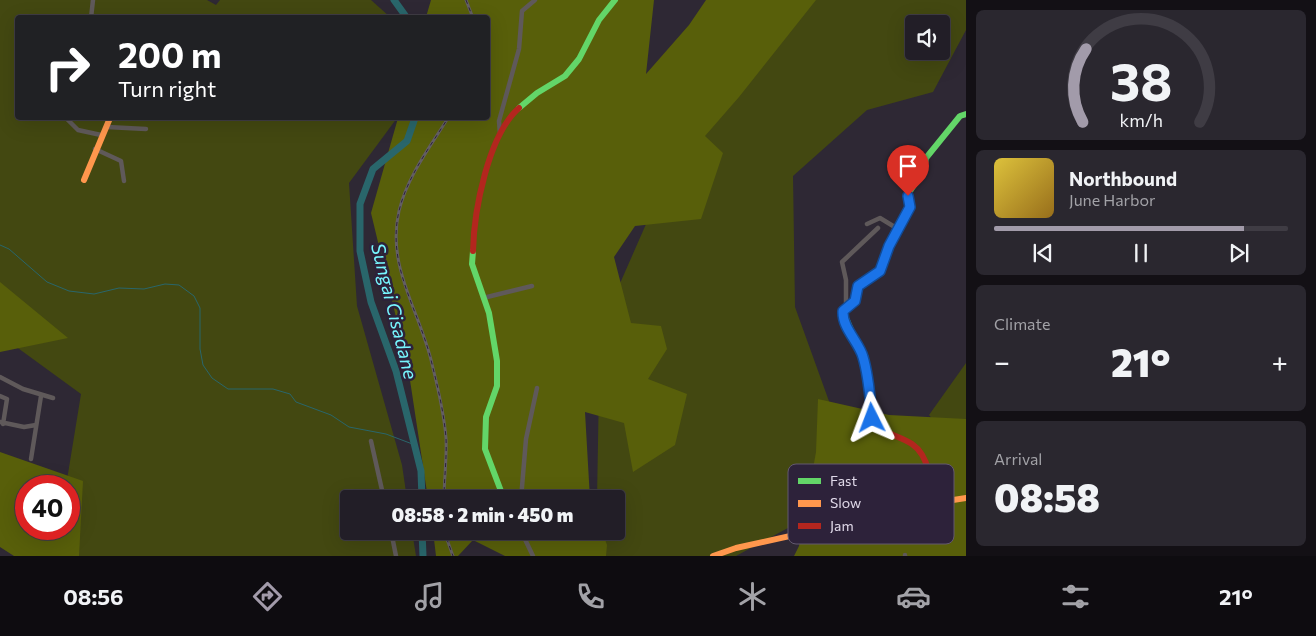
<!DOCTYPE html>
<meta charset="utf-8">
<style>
:root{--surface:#221e27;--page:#2a272f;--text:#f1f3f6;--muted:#a2a2a7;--line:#3f3c44;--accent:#a29baa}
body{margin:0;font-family:Commissioner,sans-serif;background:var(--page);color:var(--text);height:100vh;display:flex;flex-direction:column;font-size:19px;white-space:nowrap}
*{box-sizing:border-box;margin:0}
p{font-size:16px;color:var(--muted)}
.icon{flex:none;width:28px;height:28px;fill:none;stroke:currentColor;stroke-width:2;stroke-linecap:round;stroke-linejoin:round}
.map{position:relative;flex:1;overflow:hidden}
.details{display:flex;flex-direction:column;gap:10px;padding:10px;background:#131015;width:350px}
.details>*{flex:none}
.top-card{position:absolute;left:15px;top:15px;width:475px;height:105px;border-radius:5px;box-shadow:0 5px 20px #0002,0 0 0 1px var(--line);background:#202124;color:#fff;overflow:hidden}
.buttons{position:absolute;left:905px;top:15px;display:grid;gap:10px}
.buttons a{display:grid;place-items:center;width:45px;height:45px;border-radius:5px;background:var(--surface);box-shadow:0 5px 20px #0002,0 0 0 1px var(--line);font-size:25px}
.speed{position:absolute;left:15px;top:475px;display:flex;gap:10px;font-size:25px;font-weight:700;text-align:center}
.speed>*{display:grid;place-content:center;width:65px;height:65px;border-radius:50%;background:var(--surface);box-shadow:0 5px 20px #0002,0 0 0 1px var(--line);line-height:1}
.speed .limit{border:8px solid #d22;background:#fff;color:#111}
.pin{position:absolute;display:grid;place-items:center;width:42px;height:42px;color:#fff;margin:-51px -21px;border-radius:50% 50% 50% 0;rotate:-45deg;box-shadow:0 0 5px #0007}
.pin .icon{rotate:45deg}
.me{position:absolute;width:55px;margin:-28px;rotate:357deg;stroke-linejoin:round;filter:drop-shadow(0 0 4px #0008)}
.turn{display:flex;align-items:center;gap:18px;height:105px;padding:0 20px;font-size:22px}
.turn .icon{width:65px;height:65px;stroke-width:2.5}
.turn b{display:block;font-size:35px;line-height:42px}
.big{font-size:38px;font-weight:800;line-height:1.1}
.details .widget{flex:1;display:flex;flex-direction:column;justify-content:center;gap:8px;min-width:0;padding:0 18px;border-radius:8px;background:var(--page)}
.details .dial{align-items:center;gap:0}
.dial svg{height:130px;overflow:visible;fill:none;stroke:var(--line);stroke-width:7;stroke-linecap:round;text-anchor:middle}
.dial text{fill:var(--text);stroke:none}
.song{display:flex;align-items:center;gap:15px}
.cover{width:60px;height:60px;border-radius:8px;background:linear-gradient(135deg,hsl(50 70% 55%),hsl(40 70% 35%))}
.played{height:5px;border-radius:2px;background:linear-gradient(90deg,var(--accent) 85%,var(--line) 85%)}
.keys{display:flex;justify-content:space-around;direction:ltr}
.heat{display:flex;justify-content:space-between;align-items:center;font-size:28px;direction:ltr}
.trip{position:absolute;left:340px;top:490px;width:285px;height:50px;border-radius:5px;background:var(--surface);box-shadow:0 5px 20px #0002,0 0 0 1px var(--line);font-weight:800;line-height:50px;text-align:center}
.tabs{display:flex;height:80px;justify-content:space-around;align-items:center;background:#0e0c10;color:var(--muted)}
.tabs .icon{width:35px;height:35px}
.tabs .on{color:var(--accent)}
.tabs b{font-size:22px;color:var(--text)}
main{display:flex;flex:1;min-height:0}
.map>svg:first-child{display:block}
.green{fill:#434811;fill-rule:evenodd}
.forest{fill:#585f0a;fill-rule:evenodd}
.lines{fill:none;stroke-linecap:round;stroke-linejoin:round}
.stream{stroke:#29666b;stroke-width:1}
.river{stroke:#29666b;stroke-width:7}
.street{stroke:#5f595a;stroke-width:4.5}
.fast{stroke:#63d668;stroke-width:6}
.slow{stroke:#ff974d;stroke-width:6}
.jam{stroke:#b3261e;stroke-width:6}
.rail-casing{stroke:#635e63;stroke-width:3}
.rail{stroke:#2d223a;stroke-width:1;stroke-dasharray:4;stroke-linecap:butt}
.route-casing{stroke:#114b97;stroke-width:12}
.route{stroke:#1a73e8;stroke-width:9}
.labels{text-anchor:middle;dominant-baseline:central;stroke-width:5;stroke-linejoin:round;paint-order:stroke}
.water-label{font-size:19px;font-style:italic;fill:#77f6fe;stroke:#2d223a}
.key{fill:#2d223a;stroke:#63596f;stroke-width:1}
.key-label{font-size:14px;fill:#e0d9e9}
</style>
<main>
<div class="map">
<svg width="966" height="556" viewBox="0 0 966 556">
<rect width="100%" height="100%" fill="#2e2834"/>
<path class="green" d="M0,0H207L216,5L220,0H371L390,17L18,18V118H397L349,183L357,306L402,465L407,499H349V531H412L416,556H47L69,529V486H66L81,394L0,335Z
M781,0H966V30L933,92L867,110L793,176L795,307L830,404L823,509L736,556H596V531H616V499H597L600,329L675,158ZM914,24H941V51H914Z
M966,363V458L929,415Z"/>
<path class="forest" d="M431,0H654L646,74L689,25L706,0H816L739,97L705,136L723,153L701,219L635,226L614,257L631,323L661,326L667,349L648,379L687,394L675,445L633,472L624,423L585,412L590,499H428L408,367L371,213L398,118H488V18L426,17Z
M0,282L68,338L0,352Z
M818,399L889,415L966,419V556H794L799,546L816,452Z
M0,452L83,481L79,556H14L0,547ZM69,486V529H26V486Z
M433,531H602L607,545L606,556H505L473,540L458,556H436Z"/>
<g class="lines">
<path class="stream" d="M0,245L9,249L47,282L69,291L94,294L119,288L144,289L165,284L179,285L194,296L200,308V349L203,365L212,378L228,389H273L290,394L296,402L331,415L349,427L386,434L415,445"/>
<path class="river" d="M394,0L407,18
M415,118L407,141L373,169L360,204V251L371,302L396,371L421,471L422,499
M422,531L423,556"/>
<path class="street" d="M91,18L93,0
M66,118L78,130L101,135
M107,127L146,129
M500,134L499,121L519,49L522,11L535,0
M95,149L121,161L124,181
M867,224L880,218L898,229
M483,298L532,286
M846,309V280L842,262L878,228
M0,377L23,389L53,398
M0,396L7,399L3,424
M0,422L24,427L36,425
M371,441L384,499
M31,459L41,396
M521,499L526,439L537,388
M391,531L396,556
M521,531L533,556
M905,555V556"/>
<path class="fast" d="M519,108L537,93L565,76L579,59L599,20L615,0
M473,251L472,264L489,313L497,361V386L486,417L485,449L504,499
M866,375L863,358L843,311L856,299L858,286L876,275L881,268L889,246L910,207L908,194L924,170L926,158L960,116L966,114"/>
<path class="slow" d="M84,180L110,118
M713,556L736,548L866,519L909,507L966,498"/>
<path class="jam" d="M473,251C474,211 488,135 519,108
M866,375L874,425C886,434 900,436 912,444C934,459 931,496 933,520L924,530"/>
<g class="rail-casing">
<path id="rail" d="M466,0L473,18
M444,499C444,479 447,458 446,438C444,413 438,388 432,364C420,311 386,267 399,211C407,177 430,147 448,118
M444,531L453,556"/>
</g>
<use href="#rail" class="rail"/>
</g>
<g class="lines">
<g class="route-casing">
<path id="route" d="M872,418C870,398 869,377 863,357C859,342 842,328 843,311L855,301L858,286L880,271L889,246L910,207L908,196"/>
</g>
<use href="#route" class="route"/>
</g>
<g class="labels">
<g class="water-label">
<text transform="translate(395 311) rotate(76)">Sungai Cisadane</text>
</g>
</g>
<rect x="788" y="464" width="166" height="80" rx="8" class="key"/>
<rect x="798" y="478" width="23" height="6" fill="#63d668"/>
<rect x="798" y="500" width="23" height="7" fill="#ff974d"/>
<rect x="798" y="523" width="23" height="6" fill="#b3261e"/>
<g class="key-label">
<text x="830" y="486">Fast</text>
<text x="830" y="508">Slow</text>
<text x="830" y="531">Jam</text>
</g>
</svg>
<div class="buttons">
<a><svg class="icon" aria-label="sound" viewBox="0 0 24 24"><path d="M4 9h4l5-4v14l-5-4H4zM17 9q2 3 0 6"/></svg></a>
</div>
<div class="speed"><div class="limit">40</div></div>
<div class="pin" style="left:908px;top:196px;background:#d93025"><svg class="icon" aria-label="arrive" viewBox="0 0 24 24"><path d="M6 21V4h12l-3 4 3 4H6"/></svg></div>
<svg class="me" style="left:872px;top:418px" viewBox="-20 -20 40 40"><path d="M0-17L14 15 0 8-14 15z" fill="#1a73e8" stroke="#fff" stroke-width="4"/></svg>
<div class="trip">08:58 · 2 min · 450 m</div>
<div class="top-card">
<div class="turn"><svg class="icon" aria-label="right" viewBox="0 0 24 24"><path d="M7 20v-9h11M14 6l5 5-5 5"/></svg><div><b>200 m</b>Turn right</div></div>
</div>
</div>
<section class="details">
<div class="widget dial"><svg viewBox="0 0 100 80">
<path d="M14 69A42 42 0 1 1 86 69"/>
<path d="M14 69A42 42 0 0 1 16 24" stroke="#a29baa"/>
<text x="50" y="56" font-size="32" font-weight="700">38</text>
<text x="50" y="72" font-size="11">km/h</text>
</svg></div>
<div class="widget">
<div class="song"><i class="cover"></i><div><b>Northbound</b><p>June Harbor</p></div></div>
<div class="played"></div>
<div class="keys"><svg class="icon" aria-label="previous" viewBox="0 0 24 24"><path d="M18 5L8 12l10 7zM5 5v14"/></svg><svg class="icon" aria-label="pause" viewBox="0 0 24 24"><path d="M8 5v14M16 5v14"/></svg><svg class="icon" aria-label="next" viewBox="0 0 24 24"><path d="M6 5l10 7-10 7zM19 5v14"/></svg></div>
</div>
<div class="widget"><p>Climate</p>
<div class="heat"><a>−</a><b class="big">21°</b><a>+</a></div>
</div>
<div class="widget"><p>Arrival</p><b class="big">08:58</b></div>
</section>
</main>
<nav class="tabs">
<b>08:56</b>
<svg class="icon on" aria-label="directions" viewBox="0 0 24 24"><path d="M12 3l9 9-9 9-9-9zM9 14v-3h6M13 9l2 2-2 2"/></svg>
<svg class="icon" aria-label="music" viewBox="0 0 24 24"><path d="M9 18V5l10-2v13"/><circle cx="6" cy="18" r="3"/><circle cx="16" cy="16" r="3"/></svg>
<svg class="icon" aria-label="phone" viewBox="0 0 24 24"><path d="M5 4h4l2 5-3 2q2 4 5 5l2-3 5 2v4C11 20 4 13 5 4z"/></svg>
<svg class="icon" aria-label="climate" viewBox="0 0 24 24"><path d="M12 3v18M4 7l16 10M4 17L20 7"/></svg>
<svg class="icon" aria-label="car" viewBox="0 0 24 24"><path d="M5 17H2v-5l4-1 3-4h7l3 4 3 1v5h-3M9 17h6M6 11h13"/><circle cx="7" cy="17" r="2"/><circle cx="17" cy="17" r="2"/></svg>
<svg class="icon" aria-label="filters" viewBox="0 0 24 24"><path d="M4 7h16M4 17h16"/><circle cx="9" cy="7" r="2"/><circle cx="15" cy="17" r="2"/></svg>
<b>21°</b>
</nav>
